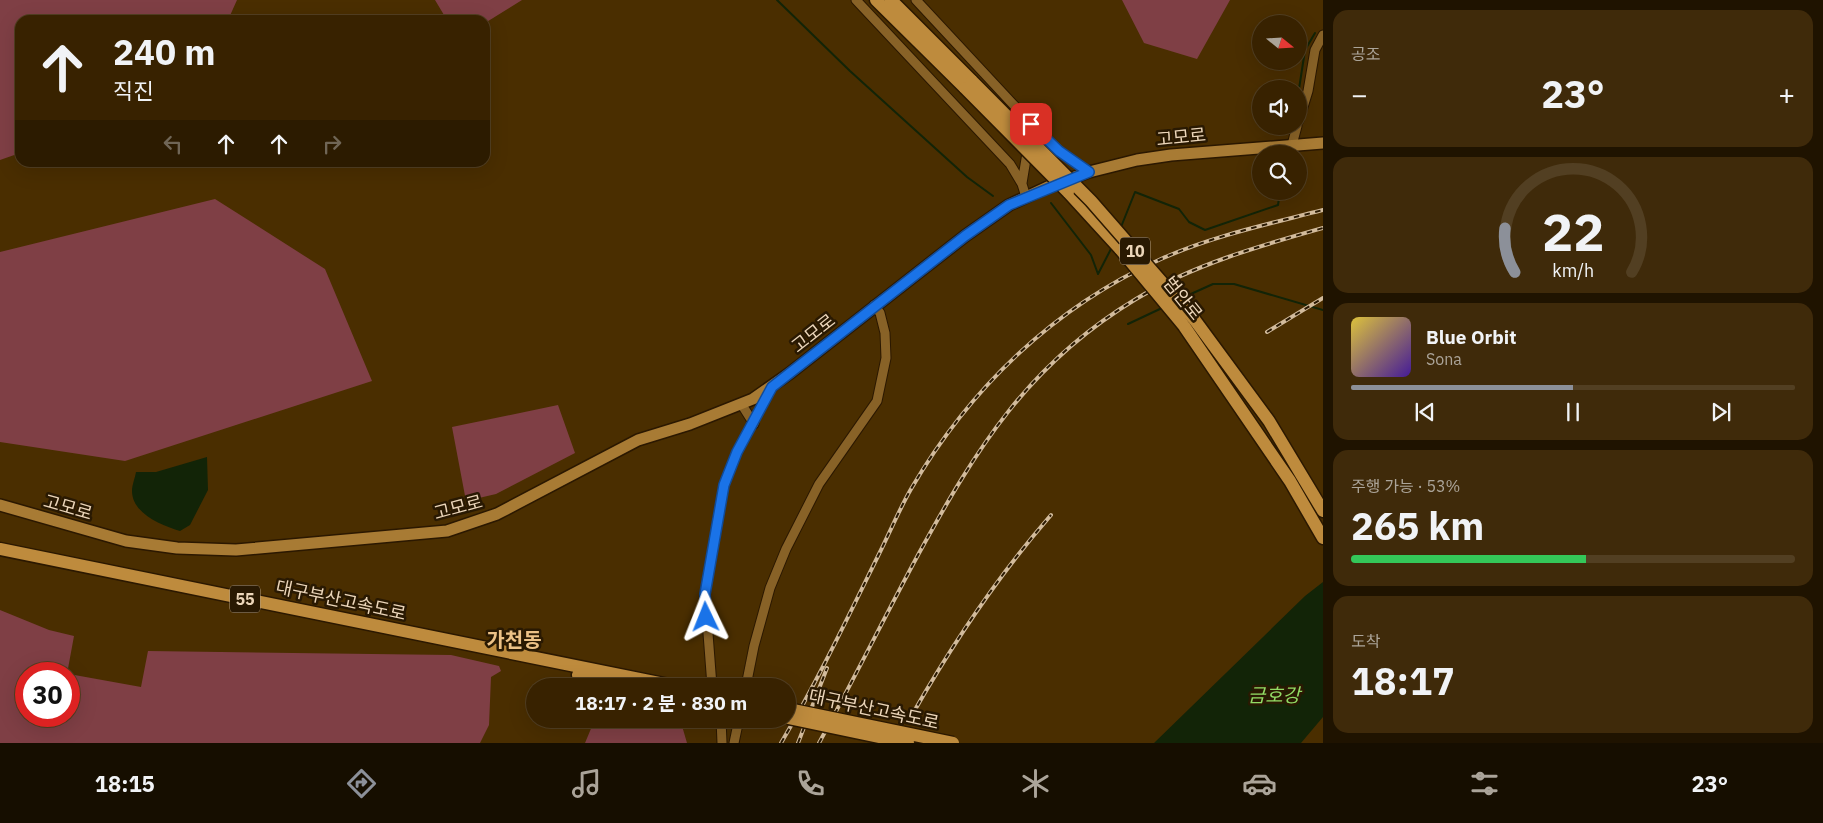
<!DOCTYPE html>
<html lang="ko">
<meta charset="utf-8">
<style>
:root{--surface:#382200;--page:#3f2a0a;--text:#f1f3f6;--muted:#aba499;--line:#523f22;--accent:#8c9099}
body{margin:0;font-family:"IBM Plex Sans","Noto Sans KR",sans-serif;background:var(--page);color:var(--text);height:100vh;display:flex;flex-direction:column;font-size:19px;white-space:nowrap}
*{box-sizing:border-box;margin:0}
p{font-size:16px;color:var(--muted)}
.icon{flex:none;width:28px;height:28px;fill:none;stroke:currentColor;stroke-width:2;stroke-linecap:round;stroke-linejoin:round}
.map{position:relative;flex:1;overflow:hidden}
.drawer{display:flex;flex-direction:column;gap:10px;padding:10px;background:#1f1300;width:500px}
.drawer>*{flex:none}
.banner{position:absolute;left:15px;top:15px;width:475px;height:152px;border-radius:15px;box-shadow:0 5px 20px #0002,0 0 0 1px var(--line);background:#382200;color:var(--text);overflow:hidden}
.needle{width:32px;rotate:108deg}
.tools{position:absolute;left:1252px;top:15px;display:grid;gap:10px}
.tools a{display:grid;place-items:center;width:55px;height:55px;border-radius:50%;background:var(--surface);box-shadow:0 5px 20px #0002,0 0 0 1px var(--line);font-size:25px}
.speed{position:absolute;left:15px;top:662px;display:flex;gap:10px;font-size:25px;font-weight:700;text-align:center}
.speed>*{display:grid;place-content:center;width:65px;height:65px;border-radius:50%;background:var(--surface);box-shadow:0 5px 20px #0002,0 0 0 1px var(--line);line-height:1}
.speed .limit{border:8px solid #d22;background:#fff;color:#111}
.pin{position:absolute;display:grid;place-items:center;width:42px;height:42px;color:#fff;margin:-21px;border-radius:10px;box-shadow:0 2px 8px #0006}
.me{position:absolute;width:55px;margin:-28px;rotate:358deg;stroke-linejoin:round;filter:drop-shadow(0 0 4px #0008)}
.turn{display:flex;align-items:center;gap:18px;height:105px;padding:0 15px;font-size:22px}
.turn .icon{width:65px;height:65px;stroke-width:2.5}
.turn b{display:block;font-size:35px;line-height:42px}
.lanes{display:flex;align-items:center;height:48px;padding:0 15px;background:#0003;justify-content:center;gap:25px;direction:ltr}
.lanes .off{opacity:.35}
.big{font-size:38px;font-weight:700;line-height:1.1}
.drawer .card{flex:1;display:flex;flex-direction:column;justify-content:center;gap:8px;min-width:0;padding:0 18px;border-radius:15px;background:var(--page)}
.drawer .dial{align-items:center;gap:0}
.dial svg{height:130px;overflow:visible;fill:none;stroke:var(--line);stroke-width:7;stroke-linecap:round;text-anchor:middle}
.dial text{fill:var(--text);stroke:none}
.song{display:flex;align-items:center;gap:15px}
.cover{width:60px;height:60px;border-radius:8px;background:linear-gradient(135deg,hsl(50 70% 55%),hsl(260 70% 35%))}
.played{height:5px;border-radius:2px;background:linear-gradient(90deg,var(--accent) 50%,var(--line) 50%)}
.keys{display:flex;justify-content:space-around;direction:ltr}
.heat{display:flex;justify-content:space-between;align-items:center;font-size:28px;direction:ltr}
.charge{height:8px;border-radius:4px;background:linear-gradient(90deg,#34c759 53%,var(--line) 0)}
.trip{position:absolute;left:526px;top:678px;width:270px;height:50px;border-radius:25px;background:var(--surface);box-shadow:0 5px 20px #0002,0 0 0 1px var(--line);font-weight:700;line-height:50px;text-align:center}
.dock{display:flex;height:80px;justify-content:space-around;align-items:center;background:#160e00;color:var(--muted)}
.dock .icon{width:35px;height:35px}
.dock .on{color:var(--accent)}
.dock b{font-size:22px;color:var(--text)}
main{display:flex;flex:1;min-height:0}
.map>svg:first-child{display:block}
.green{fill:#7f3f45}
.water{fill:#122407}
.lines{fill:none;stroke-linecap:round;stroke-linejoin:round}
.stream{stroke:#122407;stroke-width:2}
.minor-casing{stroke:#2b1800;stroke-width:11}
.major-casing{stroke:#2b1800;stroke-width:14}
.highway-casing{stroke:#2b1800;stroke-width:15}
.minor{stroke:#886227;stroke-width:9}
.major{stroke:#a87b34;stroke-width:11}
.highway{stroke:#be8b3d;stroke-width:12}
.rail-casing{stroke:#d2bb9c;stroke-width:4}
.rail{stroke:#291902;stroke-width:2;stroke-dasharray:5.5;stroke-linecap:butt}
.highway-bridge-casing{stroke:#2b1800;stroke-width:15;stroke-linecap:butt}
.highway-bridge{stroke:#be8b3d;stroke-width:12}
.route-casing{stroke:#114b97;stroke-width:12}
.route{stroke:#1a73e8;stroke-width:9}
.labels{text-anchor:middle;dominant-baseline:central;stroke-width:5;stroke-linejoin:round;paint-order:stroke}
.shield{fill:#291902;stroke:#b19d82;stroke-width:1}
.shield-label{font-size:16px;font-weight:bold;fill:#ebd5b9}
.street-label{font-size:18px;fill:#ebd5b9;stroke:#291902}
.water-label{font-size:19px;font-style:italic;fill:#92db65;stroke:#291902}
.quarter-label{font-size:20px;font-weight:bold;fill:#edc287;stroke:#291902}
</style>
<main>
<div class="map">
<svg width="1323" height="743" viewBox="0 0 1323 743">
<rect width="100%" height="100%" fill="#4a2e00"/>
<path class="green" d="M0,0H237L228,20H20V153L0,160Z
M435,0H522L485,23V20H447Z
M1122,0H1230L1197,59L1144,43Z
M215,199L325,269L372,381L125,461L0,442V252Z
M558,405L575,453L496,494L466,501L452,427Z
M0,610L49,630L74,636L67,674H26V716H69V674L141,687L148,651L451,655L499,666L501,671L491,677L489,725L480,743H0Z
M595,719H680L687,743H585Z"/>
<path class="water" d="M207,457L208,490L190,525L180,531C163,526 132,514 132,491C132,485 135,478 136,472H156Z
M1323,582V717L1301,743H1154L1305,596Z"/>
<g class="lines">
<path class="stream" d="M777,0L850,71L967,177L993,196
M1299,89L1305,50L1315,33
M1286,134L1288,126
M1051,203L1091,255L1098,274
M1121,227L1135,192L1179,209L1189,222L1205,230L1278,205L1280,191
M1098,274L1112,247
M1182,298L1213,284H1234L1323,310
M1128,324L1162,308"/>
<g class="minor-casing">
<path id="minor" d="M856,0L1010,164L1022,184L1026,197
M916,0L1051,145L1089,172
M1299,120L1308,91L1315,50L1323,35
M1292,145L1297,126
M1022,183L1028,147
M742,405L754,424
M712,686L705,594L724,485L737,452L772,387
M746,686L754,646L770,588L786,549L819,484L877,401L886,358L885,333L880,313L874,305
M721,719L722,743
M734,743L739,719"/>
</g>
<g class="major-casing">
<path id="major" d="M0,505L126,541L177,548L236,550L447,531L497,514L638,440L690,424L753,399L790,373L965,236L1009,205L1052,185L1089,172L1137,160L1171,155L1323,143"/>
</g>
<g class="highway-casing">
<path id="highway" d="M876,0L965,88
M891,0L972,81
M1068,192L1121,250
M1194,319L1269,421L1323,511
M1184,326L1290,481L1323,538
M0,549L674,686
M578,675L631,686"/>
</g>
<use href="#minor" class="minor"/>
<use href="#major" class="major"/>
<use href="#highway" class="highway"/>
<g class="rail-casing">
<path id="rail" d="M1267,332L1323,298
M912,715C953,643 997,577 1051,515
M781,743C817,682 848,617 879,554C890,532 899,510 911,489C970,388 1054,307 1161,259C1212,236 1269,224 1323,210
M798,743L827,668
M819,743C853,681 884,618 918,555C976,449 1028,364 1136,299C1193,265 1259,246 1323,228"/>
</g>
<use href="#rail" class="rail"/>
<g class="highway-bridge-casing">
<path id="highway-bridge" d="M972,81L1091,201L1194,319
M965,88L1068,192
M1121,250L1184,326
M788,709L953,743
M788,718L908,743"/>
</g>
<use href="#highway-bridge" class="highway-bridge"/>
</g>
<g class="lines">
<g class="route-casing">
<path id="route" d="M706,617L705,594L724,485L737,452L772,387L965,236L1009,205L1089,172L1059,151L1031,124"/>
</g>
<use href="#route" class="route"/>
</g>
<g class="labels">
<g class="shield">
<rect x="1120" y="237.5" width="30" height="27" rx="4"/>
<rect x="230" y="585.5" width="30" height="27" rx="4"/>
</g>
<g class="shield-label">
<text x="1135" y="251">10</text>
<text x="245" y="599">55</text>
</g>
<g class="street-label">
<text transform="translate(1181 137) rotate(-6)">고모로</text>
<text transform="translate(1183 298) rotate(51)">범안로</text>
<text transform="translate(813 333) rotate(-38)">고모로</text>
<text transform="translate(68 507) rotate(16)">고모로</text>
<text transform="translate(458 507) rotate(-15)">고모로</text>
<text transform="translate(341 600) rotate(12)">대구부산고속도로</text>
<text transform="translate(874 709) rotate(12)">대구부산고속도로</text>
</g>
<g class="water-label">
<text x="1274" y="695">금호강</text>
</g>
<g class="quarter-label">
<text x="514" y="639">가천동</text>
</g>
</g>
</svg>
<div class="tools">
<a><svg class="needle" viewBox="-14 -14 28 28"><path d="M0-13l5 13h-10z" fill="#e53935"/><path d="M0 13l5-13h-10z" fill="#aba499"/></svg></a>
<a><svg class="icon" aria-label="sound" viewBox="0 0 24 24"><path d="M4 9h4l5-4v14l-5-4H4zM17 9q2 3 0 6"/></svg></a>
<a><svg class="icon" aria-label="search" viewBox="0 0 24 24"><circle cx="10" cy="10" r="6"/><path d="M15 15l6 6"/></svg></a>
</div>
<div class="speed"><div class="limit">30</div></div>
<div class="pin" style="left:1031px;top:124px;background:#d93025"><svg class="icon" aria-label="arrive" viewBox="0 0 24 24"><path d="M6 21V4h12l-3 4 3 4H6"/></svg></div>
<svg class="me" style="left:706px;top:617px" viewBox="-20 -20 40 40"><path d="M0-17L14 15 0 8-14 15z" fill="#1a73e8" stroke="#fff" stroke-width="4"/></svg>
<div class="trip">18:17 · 2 분 · 830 m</div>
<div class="banner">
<div class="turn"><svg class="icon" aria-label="ahead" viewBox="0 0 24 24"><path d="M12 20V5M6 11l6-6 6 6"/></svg><div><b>240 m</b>직진</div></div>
<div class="lanes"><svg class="icon off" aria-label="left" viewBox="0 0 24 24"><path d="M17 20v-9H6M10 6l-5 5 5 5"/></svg><svg class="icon" aria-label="ahead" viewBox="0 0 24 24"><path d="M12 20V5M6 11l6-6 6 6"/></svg><svg class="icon" aria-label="ahead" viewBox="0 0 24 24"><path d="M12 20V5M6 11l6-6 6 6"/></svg><svg class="icon off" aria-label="right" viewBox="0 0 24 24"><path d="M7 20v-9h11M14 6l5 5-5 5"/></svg></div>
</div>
</div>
<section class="drawer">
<div class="card"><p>공조</p>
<div class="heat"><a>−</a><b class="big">23°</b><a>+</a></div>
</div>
<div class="card dial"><svg viewBox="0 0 100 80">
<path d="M14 69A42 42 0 1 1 86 69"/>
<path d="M14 69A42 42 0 0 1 8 42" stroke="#8c9099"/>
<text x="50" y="56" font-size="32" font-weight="700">22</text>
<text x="50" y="72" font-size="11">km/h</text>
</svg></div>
<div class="card">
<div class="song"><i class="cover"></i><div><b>Blue Orbit</b><p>Sona</p></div></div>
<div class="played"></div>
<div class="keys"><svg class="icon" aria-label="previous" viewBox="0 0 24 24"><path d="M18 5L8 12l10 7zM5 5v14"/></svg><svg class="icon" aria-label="pause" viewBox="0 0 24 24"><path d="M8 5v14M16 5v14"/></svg><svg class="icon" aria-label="next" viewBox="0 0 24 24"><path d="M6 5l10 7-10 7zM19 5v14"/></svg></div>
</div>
<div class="card"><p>주행 가능 · 53%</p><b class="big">265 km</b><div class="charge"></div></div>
<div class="card"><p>도착</p><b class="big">18:17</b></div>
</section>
</main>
<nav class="dock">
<b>18:15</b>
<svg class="icon on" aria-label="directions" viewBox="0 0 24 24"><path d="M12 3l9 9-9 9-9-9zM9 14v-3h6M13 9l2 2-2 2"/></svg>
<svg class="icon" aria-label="music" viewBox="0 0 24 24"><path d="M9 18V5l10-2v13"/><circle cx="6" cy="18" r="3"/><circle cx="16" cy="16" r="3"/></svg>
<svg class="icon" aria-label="phone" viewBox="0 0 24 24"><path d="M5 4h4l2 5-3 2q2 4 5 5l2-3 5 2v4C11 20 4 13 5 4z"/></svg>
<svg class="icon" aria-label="climate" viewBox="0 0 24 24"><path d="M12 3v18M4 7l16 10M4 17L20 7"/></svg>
<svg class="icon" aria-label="car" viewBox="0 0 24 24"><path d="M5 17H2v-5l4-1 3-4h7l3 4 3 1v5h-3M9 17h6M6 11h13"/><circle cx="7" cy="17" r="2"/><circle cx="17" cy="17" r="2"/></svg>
<svg class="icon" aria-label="filters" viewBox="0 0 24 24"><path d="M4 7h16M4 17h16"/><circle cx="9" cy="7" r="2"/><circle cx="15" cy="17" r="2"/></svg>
<b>23°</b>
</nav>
